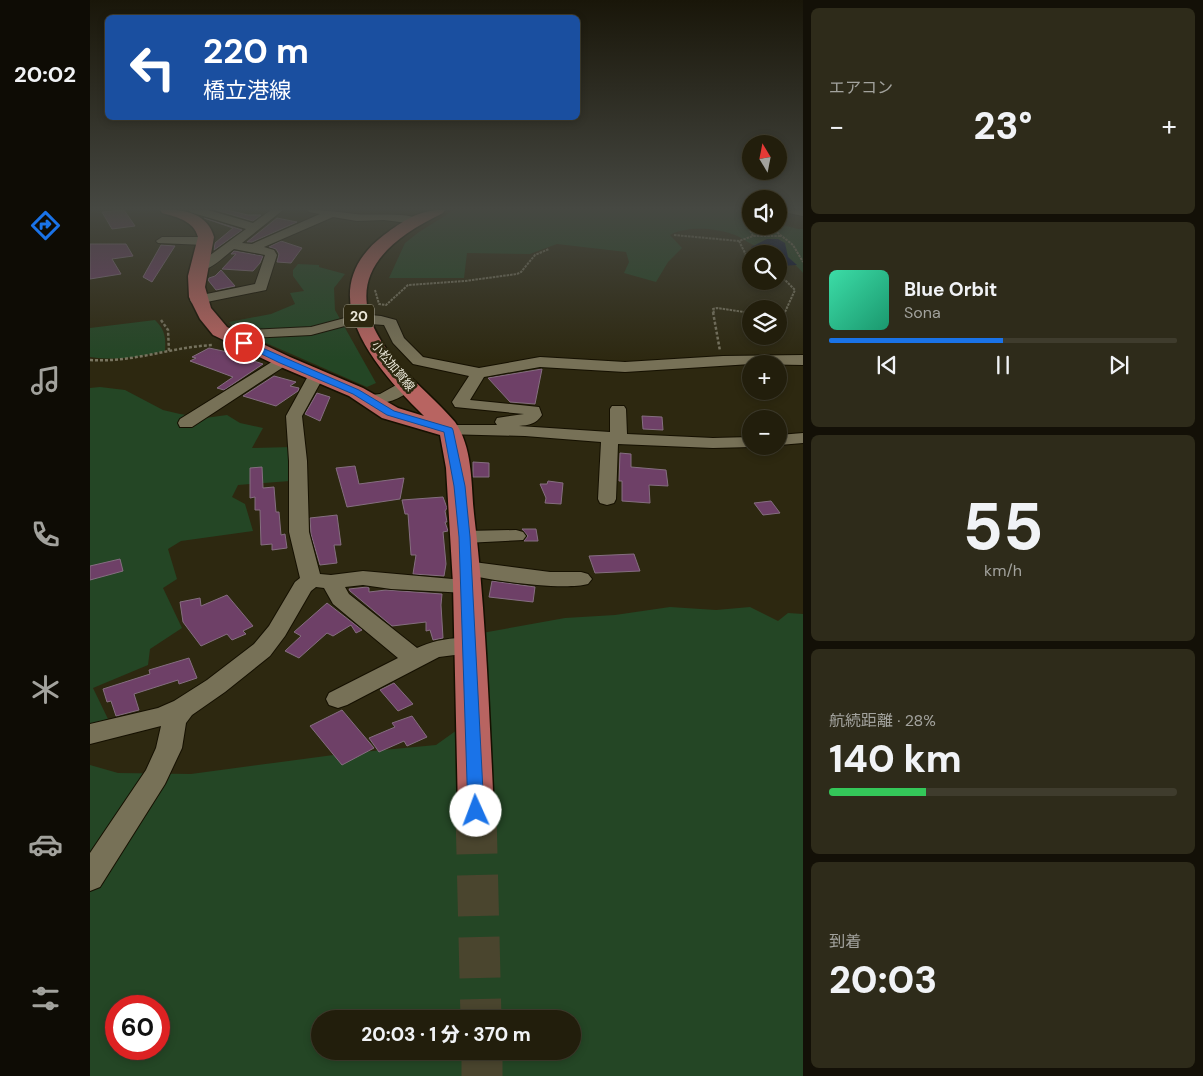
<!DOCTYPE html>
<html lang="ja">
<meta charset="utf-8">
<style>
:root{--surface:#221e0c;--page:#2e2b1a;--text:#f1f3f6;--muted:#a2a29d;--line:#3f3c2d;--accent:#1a73e8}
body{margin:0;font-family:"DM Sans","Noto Sans JP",sans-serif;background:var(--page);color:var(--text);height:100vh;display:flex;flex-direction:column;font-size:19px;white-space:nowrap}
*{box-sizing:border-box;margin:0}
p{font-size:16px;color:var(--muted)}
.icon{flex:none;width:28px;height:28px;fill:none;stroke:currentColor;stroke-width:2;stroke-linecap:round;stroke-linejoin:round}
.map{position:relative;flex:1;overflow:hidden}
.sheet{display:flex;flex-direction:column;gap:8px;padding:8px;background:#131007;width:400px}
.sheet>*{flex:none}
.hud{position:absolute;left:15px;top:15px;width:475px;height:105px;border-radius:8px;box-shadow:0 2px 8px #0003,0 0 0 1px var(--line);background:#1a4fa0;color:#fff;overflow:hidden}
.needle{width:32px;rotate:350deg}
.buttons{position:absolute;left:652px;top:135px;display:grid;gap:10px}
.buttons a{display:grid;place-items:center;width:45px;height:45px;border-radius:50%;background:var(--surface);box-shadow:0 2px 8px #0003,0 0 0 1px var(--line);font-size:25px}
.speed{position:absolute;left:15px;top:995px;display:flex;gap:10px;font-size:25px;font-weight:700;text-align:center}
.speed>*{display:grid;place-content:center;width:65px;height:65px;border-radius:50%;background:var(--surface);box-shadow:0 2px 8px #0003,0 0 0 1px var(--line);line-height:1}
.speed .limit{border:8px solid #d22;background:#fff;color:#111}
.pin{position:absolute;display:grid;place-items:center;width:42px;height:42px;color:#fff;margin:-21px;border:2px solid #fff;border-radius:50%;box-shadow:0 1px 5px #0007}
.me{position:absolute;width:55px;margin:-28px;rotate:358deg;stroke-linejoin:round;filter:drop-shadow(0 0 4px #0008)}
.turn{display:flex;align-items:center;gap:18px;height:105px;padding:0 15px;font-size:22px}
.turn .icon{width:65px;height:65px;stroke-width:2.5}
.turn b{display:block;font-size:35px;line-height:42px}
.big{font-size:38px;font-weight:800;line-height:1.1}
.sheet .widget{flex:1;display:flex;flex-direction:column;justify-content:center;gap:8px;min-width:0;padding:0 18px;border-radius:8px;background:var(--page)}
.sheet .dial{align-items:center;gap:0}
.dial b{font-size:65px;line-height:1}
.song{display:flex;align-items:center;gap:15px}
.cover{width:60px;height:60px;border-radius:8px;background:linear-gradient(135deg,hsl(160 70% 55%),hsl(160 70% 35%))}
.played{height:5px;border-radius:2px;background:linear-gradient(90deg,var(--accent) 50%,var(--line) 50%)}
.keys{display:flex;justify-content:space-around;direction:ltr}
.heat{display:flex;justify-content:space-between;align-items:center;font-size:28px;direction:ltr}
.charge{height:8px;border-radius:4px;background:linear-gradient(90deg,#34c759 28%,var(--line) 0)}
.trip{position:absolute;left:221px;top:1010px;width:270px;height:50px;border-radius:25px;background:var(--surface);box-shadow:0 2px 8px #0003,0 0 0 1px var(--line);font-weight:800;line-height:50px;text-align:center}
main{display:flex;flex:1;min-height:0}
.menu{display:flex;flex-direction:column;width:90px;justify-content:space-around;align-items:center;background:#0e0c05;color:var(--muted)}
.menu .icon{width:35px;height:35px}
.menu .on{color:var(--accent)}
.menu b{font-size:22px;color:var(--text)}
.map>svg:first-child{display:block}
.green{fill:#244625;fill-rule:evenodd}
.water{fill:#000c36}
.building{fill:#6e4067;stroke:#856e80}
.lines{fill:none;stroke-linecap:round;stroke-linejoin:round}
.major-tunnel-far1{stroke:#4a452e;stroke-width:32;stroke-dasharray:32 16;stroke-linecap:butt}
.major-tunnel{stroke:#4a452e;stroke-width:41;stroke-dasharray:41 21;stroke-linecap:butt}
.minor-casing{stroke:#151000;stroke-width:2}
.major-casing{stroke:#151000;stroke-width:3}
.path-far1{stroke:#797560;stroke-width:2;stroke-dasharray:2.5 1;stroke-linecap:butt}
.path{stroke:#797560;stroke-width:2.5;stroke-dasharray:3 2;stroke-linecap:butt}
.minor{fill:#777157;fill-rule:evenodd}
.major{fill:#b86461;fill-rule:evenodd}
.route{fill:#1a73e8;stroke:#114b97}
.labels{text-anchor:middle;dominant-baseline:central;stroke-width:5;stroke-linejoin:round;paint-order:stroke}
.far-street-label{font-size:12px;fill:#ebe8d9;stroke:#2d2810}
.shield{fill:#2d2810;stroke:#b2ae9d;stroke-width:1}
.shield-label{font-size:14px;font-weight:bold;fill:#ebe8d9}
</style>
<main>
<nav class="menu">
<b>20:02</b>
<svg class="icon on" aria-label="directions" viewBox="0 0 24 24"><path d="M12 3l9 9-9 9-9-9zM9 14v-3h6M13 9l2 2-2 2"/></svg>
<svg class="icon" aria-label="music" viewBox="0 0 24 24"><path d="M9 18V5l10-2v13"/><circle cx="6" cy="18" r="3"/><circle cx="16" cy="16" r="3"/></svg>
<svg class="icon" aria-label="phone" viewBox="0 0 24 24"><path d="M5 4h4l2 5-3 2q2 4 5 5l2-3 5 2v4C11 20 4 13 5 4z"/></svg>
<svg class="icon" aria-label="climate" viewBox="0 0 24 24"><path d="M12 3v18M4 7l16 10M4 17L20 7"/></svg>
<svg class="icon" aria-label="car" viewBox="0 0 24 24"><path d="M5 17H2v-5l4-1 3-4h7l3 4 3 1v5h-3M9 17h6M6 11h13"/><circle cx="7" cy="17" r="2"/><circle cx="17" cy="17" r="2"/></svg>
<svg class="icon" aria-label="filters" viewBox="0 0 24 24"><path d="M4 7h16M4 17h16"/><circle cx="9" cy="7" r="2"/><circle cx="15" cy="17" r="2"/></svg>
</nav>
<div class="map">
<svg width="713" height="1076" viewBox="0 0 713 1076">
<rect width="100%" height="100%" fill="#2d2810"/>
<path class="green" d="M364,210H660L661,226H689V224L708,229H713V273C700,257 685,254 666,246C658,243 650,236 642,234C624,228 597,226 580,235L592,248L578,262L566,282L534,273L539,262L536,252L467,244L440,254L377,253L374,278H299L315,243L329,232Z
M208,264L229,265V267L255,274L244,288L245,310L286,383L277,387L146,330L139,322L181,314L205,304L200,293L214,291L203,276V270Z
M65,320C75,330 76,337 75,351C49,357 26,361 0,357V328Z
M10,387L35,390L73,410L90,414L115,418L137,415L150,423L173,428L162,448L202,447L200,481L148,485L142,497L155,504L163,531L91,541L78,549L87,579L73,588L92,628L60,649L58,665L3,688L18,719L0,724V388Z
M580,607L626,610L660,607L688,621L698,613L713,614V1076H0V765L28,773L101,774L251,754L346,745L395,710L392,633L475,618L525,615ZM26,1006H69V1049H26ZM230,1019H482V1051H230Z"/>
<path class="water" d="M677,239H688L695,243L698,257L707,265L689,266V254H667L661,247Z"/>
<path class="building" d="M34,210L45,226L22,229L12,212Z
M126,210H137L158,215H171L163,221Z
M114,218L152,230L124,250L125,243L143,228Z
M187,218L207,222L162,242H157Z
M191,241L212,248L201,263L187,262L189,254L186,249L179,247Z
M0,244H36L43,256L22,259L31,274L0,279Z
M71,245L85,246L62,282L53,277Z
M144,251L173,256L170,263L163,271L132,269L146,254H141Z
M131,270L145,286L126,290L118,280L119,278L125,276Z
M119,348L133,351L173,364L134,390L127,388L143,377L100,361L106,358L102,357Z
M452,369L445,404L420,402L398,378Z
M184,376L206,382L200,386L209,388L208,391L186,406L153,396Z
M227,393L240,397L230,421L215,414Z
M552,416L572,417L573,430L553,429Z
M530,453L541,454V467L576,470L578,486L559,485L560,503L532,501V481H529Z
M383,462L399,463V477H383Z
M265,466L269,484L314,478L310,499L257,507L246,468Z
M172,467L173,488L184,487L186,512H189L191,535L195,534L197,548L182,550V544L171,545L170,510H165V497L160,498V468Z
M458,481L473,483L471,504L455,503L456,498L450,484H457Z
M353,497L357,508L355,511L357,522H355L358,531L353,532L356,564L354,576L323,574L326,555H321L318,514H315L312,500Z
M681,501L690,513L673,515L664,503Z
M247,515L251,545H244L247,563L230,565L221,534L220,518Z
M432,529H446L448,541H434L438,536Z
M544,554L550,571L505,573L499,556Z
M30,559L33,571L0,580V566Z
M402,581L445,587L443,602L399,597Z
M277,587L279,588V592L296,590L352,594L351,605L353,638L343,640L340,630L336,631V622L302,626L260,591L259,589Z
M137,595L163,626L153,631L156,634L142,640L137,634L111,646L93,622L90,602L110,598L111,606Z
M237,603L272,630L266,633L261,625L243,636L237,633L209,658L195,651L211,636L204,632Z
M99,658L107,678L89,684L88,680L44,694L49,710L26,716L21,701L17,702L13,689L60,674L59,670Z
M304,683L323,704L308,711L290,690Z
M252,710L284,748L252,765L220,726Z
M322,716L337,737L317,746L314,741L289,752L279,738L305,727L302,723Z"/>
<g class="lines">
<path class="major-tunnel-far1" d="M386,811V815"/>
<path class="major-tunnel" d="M386,813L391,1019
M392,1051V1076"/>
<g class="minor-casing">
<path id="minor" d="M99,210H118L163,223L181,210H193L152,243L162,244L230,214L219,212L218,210C234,210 249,212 265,214C280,216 321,211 332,221L326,224L294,220L267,221L243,217L174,247L184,250L187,255L176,290L107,304L102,303L100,300L102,297L165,284L175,255L144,249C133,257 119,273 105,270L103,267L112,261L156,229L100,212Z
M693,210H713V216L694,212Z
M72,237H115L121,241L115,245L68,243L66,241Z
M270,314L291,316L306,320L314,338L333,357L389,368L450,357L535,362L633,356L713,355V365L661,364L535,372L450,367L394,377L380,400L449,407L452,415C446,424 439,425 429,426L520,432V409L522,406H534L536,409L537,434L623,438L661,437V446H665L661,447L623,448L528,444L526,499L524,503L517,505L510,503L508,499L511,442L435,436L353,434L351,430L353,426L359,425H407L405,422L407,418L434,414L365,407L362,402L379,376L323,364L303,343L294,325L266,323L221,335L138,339L133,338L131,335L133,332L138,331L221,327Z
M193,356L198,358L201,361L198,364L102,427H90L88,423L90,419L188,358Z
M226,371L231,373L234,376L212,416L217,461L219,532L230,574L241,575L273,571L385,581L388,586L385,591L377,593L301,589L273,585L255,587L259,594L327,648C344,640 369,635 388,640L392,646L388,652L349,657L257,705L248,708L239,705L236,699L239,693L308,658L243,604L234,588L226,587L221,591L195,636L180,656L135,692L102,715L96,723L92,748L75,784L10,887L0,891V853L56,770L66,748L71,726L0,744V724L68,708L84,701L117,680L164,644L179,626L205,582L210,578L199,532V461L196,416L218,376L221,373Z
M317,379L323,381L325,384C315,399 292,407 274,402L272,399L274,396L290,394Z
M713,433V443L689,445V435Z
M426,530L433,532L436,536L433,540L375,543L368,541L365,537L368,533L375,531Z
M376,561L460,572H491L498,574L502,579L498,584C472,591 397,580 369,573L366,568L369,563Z"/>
</g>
<g class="major-casing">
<path id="major" d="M70,210C92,209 117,212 124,237L115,287L121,308L137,327L200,357L273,388L308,408L334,416C286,369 218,293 294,235C314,220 330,209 355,210L353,213C278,249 248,294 309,365C327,385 348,402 365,422C383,448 381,484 384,514C396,613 399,712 404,811L399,822L386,826L373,822L368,811L363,584L356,468L350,435L292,418L259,396L186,365L123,335L110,319L99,297L98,276L108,237C104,221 87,217 72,213Z"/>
</g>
<path class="path-far1" d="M653,210L661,214
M654,218L663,236
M679,226L703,245L713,262
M584,235L649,241
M661,265L649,241L663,236H692
M689,278L696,281L705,290L695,312L691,313
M285,290L289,304L296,305L318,285L375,281L427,274L431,272L445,255L459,249
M624,313L623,309L627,308L661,313"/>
<path class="path" d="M623,312L630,351
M654,312L661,313
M689,314L695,312
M71,320L78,330L79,351
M0,360C42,363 81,347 123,345"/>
<use href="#minor" class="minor"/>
<use href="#major" class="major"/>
</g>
<linearGradient id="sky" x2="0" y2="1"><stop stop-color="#191609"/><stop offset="0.58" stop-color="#464842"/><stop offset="1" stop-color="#464842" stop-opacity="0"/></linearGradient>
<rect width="713" height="360" fill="url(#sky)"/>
<path class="route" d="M154,340L269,390L304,411L362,428L363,430L375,486L380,537L394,811L391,815L386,817L380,815L378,811L369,537L364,486L354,432L297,415L263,394L190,363L151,344L150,343Z"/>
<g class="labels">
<g class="far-street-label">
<text transform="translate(303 366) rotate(51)">小松加賀線</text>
</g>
<rect class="shield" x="254" y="304.5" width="30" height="23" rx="4"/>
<g class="shield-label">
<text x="269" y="316">20</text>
</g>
</g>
</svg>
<div class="buttons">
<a><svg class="needle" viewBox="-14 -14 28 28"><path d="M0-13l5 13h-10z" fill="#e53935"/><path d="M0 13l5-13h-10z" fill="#a2a29d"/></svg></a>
<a><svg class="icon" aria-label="sound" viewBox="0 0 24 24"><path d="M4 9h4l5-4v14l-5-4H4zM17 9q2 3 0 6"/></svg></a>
<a><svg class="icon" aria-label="search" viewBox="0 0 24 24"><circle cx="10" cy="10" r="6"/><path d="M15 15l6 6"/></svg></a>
<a><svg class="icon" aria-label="layers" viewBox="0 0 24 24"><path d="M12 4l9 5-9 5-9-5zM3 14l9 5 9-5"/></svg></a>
<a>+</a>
<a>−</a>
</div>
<div class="speed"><div class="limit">60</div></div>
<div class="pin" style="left:154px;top:343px;background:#d93025"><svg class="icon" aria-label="arrive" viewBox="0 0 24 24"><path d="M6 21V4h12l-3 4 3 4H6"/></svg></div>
<svg class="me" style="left:386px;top:811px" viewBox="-20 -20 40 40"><circle r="19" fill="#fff"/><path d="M0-13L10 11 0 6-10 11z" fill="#1a73e8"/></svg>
<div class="trip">20:03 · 1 分 · 370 m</div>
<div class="hud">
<div class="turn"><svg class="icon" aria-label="left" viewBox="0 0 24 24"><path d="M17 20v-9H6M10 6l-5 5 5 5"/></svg><div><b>220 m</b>橋立港線</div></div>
</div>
</div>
<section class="sheet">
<div class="widget"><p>エアコン</p>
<div class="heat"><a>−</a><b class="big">23°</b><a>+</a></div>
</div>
<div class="widget">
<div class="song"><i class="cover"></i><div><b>Blue Orbit</b><p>Sona</p></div></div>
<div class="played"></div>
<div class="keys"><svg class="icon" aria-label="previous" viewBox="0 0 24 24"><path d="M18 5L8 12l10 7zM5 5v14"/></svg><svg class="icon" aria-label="pause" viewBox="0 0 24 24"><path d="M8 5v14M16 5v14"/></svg><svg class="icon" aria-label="next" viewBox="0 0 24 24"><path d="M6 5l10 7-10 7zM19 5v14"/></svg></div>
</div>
<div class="widget dial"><b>55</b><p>km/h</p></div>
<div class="widget"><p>航続距離 · 28%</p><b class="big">140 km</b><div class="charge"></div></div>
<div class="widget"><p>到着</p><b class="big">20:03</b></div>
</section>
</main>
